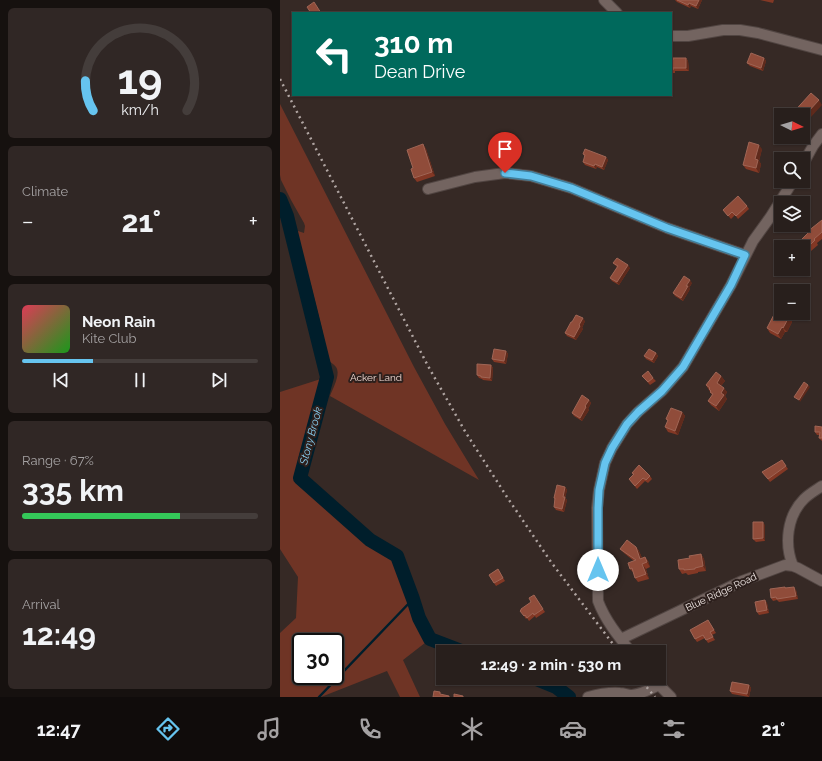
<!DOCTYPE html>
<meta charset="utf-8">
<style>
:root{--surface:#281f1c;--page:#302725;--text:#f1f3f6;--muted:#a5a2a3;--line:#443d3b;--accent:#66c4ef}
body{margin:0;font-family:Raleway,sans-serif;background:var(--page);color:var(--text);height:100vh;display:flex;flex-direction:column;font-size:15px;white-space:nowrap}
*{box-sizing:border-box;margin:0}
p{font-size:13px;color:var(--muted)}
.icon{flex:none;width:22px;height:22px;fill:none;stroke:currentColor;stroke-width:2;stroke-linecap:round;stroke-linejoin:round}
.map{position:relative;flex:1;overflow:hidden}
.panel{display:flex;flex-direction:column;gap:8px;padding:8px;background:#16110f;width:280px}
.panel>*{flex:none}
.banner{position:absolute;left:12px;top:12px;width:380px;height:84px;border-radius:0px;box-shadow:0 1px 3px #0004,0 0 0 1px var(--line);background:#00695c;color:#fff;overflow:hidden}
.needle{width:26px;rotate:95deg}
.tools{position:absolute;left:494px;top:108px;display:grid;gap:8px}
.tools a{display:grid;place-items:center;width:36px;height:36px;border-radius:0px;background:var(--surface);box-shadow:0 1px 3px #0004,0 0 0 1px var(--line);font-size:20px}
.speed{position:absolute;left:12px;top:633px;display:flex;gap:8px;font-size:20px;font-weight:700;text-align:center}
.speed>*{display:grid;place-content:center;width:52px;height:52px;border-radius:50%;background:var(--surface);box-shadow:0 1px 3px #0004,0 0 0 1px var(--line);line-height:1}
.speed .limit{border:2px solid #111;border-radius:6px;background:#fff;color:#111}
.pin{position:absolute;display:grid;place-items:center;width:34px;height:34px;color:#fff;margin:-41px -17px;border-radius:50% 50% 50% 0;rotate:-45deg;box-shadow:0 0 4px #0007}
.pin .icon{rotate:45deg}
.me{position:absolute;width:44px;margin:-22px;rotate:0deg;stroke-linejoin:round;filter:drop-shadow(0 0 3px #0008)}
.turn{display:flex;align-items:center;gap:14px;height:84px;padding:0 16px;font-size:18px}
.turn .icon{width:52px;height:52px;stroke-width:2.5}
.turn b{display:block;font-size:28px;line-height:34px}
.big{font-size:30px;font-weight:700;line-height:1.1}
.panel .card{flex:1;display:flex;flex-direction:column;justify-content:center;gap:6px;min-width:0;padding:0 14px;border-radius:6px;background:var(--page)}
.panel .dial{align-items:center;gap:0}
.dial svg{height:104px;overflow:visible;fill:none;stroke:var(--line);stroke-width:7;stroke-linecap:round;text-anchor:middle}
.dial text{fill:var(--text);stroke:none}
.song{display:flex;align-items:center;gap:12px}
.cover{width:48px;height:48px;border-radius:6px;background:linear-gradient(135deg,hsl(350 70% 55%),hsl(120 70% 35%))}
.played{height:4px;border-radius:2px;background:linear-gradient(90deg,var(--accent) 30%,var(--line) 30%)}
.keys{display:flex;justify-content:space-around;direction:ltr}
.heat{display:flex;justify-content:space-between;align-items:center;font-size:22px;direction:ltr}
.charge{height:6px;border-radius:3px;background:linear-gradient(90deg,#34c759 67%,var(--line) 0)}
.trip{position:absolute;left:156px;top:645px;width:230px;height:40px;border-radius:0px;background:var(--surface);box-shadow:0 1px 3px #0004,0 0 0 1px var(--line);font-weight:700;line-height:40px;text-align:center}
.menu{display:flex;height:64px;justify-content:space-around;align-items:center;background:#100c0b;color:var(--muted)}
.menu .icon{width:28px;height:28px}
.menu .selected{color:var(--accent)}
.menu b{font-size:18px;color:var(--text)}
main{display:flex;flex:1;min-height:0}
.map>svg:first-child{display:block}
.green{fill:#6f3425;fill-rule:evenodd}
.lines{fill:none;stroke-linecap:round;stroke-linejoin:round}
.stream{stroke:#001e2b;stroke-width:2.5}
.river{stroke:#001e2b;stroke-width:14}
.minor-casing{stroke:#514542;stroke-width:12}
.minor{stroke:#736460;stroke-width:10}
.rail{stroke:#b0a5a2;stroke-width:2.5;stroke-dasharray:2 4;stroke-linecap:butt}
.wall{fill:#833825}
.shaded-wall{fill:#5f2a1c}
.building{fill:#904c3a;stroke:#9f6555}
.route-casing{stroke:#427f9b;stroke-width:10}
.route{stroke:#66c4ef;stroke-width:7}
.labels{text-anchor:middle;dominant-baseline:central;stroke-width:4;stroke-linejoin:round;paint-order:stroke}
.park-label{font-size:10px;fill:#f4dbd4;stroke:#2c1f1c}
.street-label{font-size:10px;fill:#f4ebe8;stroke:#2c1f1c}
.water-label{font-size:11px;font-style:italic;fill:#89d2f5;stroke:#2c1f1c}
</style>
<main>
<section class="panel">
<div class="card dial"><svg viewBox="0 0 100 80">
<path d="M14 69A42 42 0 1 1 86 69"/>
<path d="M14 69A42 42 0 0 1 8 46" stroke="#66c4ef"/>
<text x="50" y="56" font-size="32" font-weight="700">19</text>
<text x="50" y="72" font-size="11">km/h</text>
</svg></div>
<div class="card"><p>Climate</p>
<div class="heat"><a>−</a><b class="big">21°</b><a>+</a></div>
</div>
<div class="card">
<div class="song"><i class="cover"></i><div><b>Neon Rain</b><p>Kite Club</p></div></div>
<div class="played"></div>
<div class="keys"><svg class="icon" aria-label="previous" viewBox="0 0 24 24"><path d="M18 5L8 12l10 7zM5 5v14"/></svg><svg class="icon" aria-label="pause" viewBox="0 0 24 24"><path d="M8 5v14M16 5v14"/></svg><svg class="icon" aria-label="next" viewBox="0 0 24 24"><path d="M6 5l10 7-10 7zM19 5v14"/></svg></div>
</div>
<div class="card"><p>Range · 67%</p><b class="big">335 km</b><div class="charge"></div></div>
<div class="card"><p>Arrival</p><b class="big">12:49</b></div>
</section>
<div class="map">
<svg width="542" height="697" viewBox="0 0 542 697">
<rect width="100%" height="100%" fill="#362925"/>
<path class="green" d="M0,104L134,367L165,424L199,480L50,396C53,388 61,374 56,367C54,364 50,362 48,360L42,329L31,285L16,241V233L18,231L24,233L25,226L24,223L11,200L1,180L0,175Z
M47,377L20,478L90,540L117,556L133,599L150,639L123,660L140,697H120L107,671L41,697H0V633L16,618L18,577L0,549V392ZM21,642H55V676H21Z"/>
<g class="lines">
<path class="stream" d="M39,697L133,599"/>
<path class="river" d="M0,199L7,216L47,377L20,478L90,540L117,556L133,599L139,618L150,639L184,652
M254,678L276,687L289,697"/>
<g class="minor-casing">
<path id="minor" d="M324,0L337,13
M391,36H408L443,30H460L478,33L542,50
M523,164L533,146L542,134
M148,189L195,177L225,173L251,176L291,188L387,228L465,255
M513,566C504,544 507,516 524,499C529,494 536,490 542,486
M341,639L462,581L505,565L513,566L518,568L542,581
M351,652C338,636 325,620 318,601L317,508L319,490L325,463L332,448L347,424L358,412L382,391L403,367L451,285L473,241L491,216L513,181
M379,685L391,697
M308,697C319,694 329,692 340,693C344,693 348,695 352,695C362,694 371,689 379,685L373,678"/>
</g>
<use href="#minor" class="minor"/>
<path class="rail" d="M0,79L148,366L186,433L227,497L271,562L339,652
M359,678L375,697"/>
</g>
<path class="wall" d="M395,0H422L418,9L411,6L410,8L397,2Z
M480,0H494L493,3Z
M406,58L408,61L409,71H395V73H391V60Z
M484,58L486,61L483,71L470,66L467,63Z
M143,144L146,149L155,176L137,182L134,178L133,168Z
M482,149L479,161L481,164L479,173L466,169L463,165Z
M303,154L326,157L328,160L324,170L317,167L316,169L305,165L303,162L305,157Z
M467,206L469,209L458,219L455,215L451,219L443,210Z
M542,220V239L537,243L538,245L531,251L521,240Z
M333,263L350,268L339,285L332,281L330,278L337,267Z
M412,283L409,288L410,289L403,301L395,296L393,293Z
M501,313H512L513,316L511,320L512,322L507,332H505L501,339L490,333L487,328Z
M305,321L302,328L303,329L296,340L287,336L285,333L292,322Z
M226,351L228,354L226,364L214,362L212,359Z
M376,353L378,356L374,363L366,359L364,356Z
M211,365L213,368L212,381L203,380L202,379L199,378L197,375Z
M362,376L373,378L376,381L370,385Z
M441,376L445,381L441,386L447,392L445,396L447,399L439,411L431,405L428,401L432,395L426,385Z
M309,400L311,403L308,409L309,410L302,421L294,416L292,413Z
M402,412L405,416L398,435L388,432L385,427L388,422L386,419Z
M542,427V441L539,438V435H537L535,432Z
M502,460L508,469L490,482L482,472Z
M352,473L370,476L372,479L368,483L365,481L357,489L349,479L353,475Z
M285,487L287,490L285,498L287,500L284,512L276,510L274,507L275,500L274,498Z
M485,525V541L476,542L473,539Z
M356,547L359,551L362,558L365,557L368,561L370,567L366,569L369,579L358,582L355,578L354,573L350,569L354,561L344,553L340,549Z
M421,554L424,559L426,571L418,572V573L408,575L406,573L402,574L399,569L410,558Z
M218,569L225,581L216,586L209,575Z
M505,587L506,588L516,590L518,599L499,602L497,600L493,601L491,598Z
M254,595L265,612L256,618L255,616L249,621L247,618L246,619L244,616Z
M485,600L487,603L489,613L479,615L477,612Z
M428,620L436,633L432,635L435,640L428,643L425,638L417,642L415,639Z
M469,685L471,688L469,697L452,694L450,691Z"/>
<path class="shaded-wall" d="M419,0H422L418,9L416,6Z
M409,3L411,6L410,8L408,5Z
M406,58L408,61L409,71L406,68Z
M484,58L486,61L483,71L481,68Z
M539,100L542,105L531,117L527,113Z
M526,111L529,116L523,123V115Z
M143,144L146,149L155,176L152,172Z
M479,145L482,149L479,161L481,164L479,173L476,168L475,159Z
M326,157L328,160L324,170L322,167Z
M315,164L317,167L316,169L314,166Z
M348,265L350,268L339,285L337,282Z
M410,280L412,283L409,288L410,289L403,301L401,298L406,286Z
M509,313H512L513,316L511,320L512,322L507,332L503,328L507,316Z
M303,318L305,321L302,328L303,329L296,340L294,337L299,325Z
M502,327L505,332L501,339L498,334Z
M226,351L228,354L226,364L224,361Z
M376,353L378,356L374,363L372,360Z
M211,365L213,368L212,381L210,378Z
M441,376L445,381L440,387L437,383Z
M528,385L530,387L520,402L519,400Z
M444,388L447,392L445,396L447,399L439,411L436,406L441,393Z
M309,400L311,403L308,409L309,410L302,421L300,418L305,406Z
M402,412L405,416L398,435L395,431Z
M285,487L287,490L285,498L287,500L284,512L282,509L283,497Z
M483,522L485,525V541L483,538Z
M356,547L359,551L364,563L360,559Z
M421,554L424,559L426,571L423,566Z
M365,557L368,561L370,567L367,562Z
M362,564L366,569L369,579L366,574Z
M514,587L516,590L518,599L516,596Z
M485,600L487,603L489,613L487,610Z
M469,685L471,688L469,697L467,694Z"/>
<path class="building" d="M397,0H419L416,6L409,3L408,5Z
M34,2L41,13H31L27,7Z
M471,53L484,58L481,68L467,63Z
M393,58H406V68H393V70H391V60H393Z
M531,93L539,100L527,113L526,111L523,115H511Z
M469,142L479,145L475,159L478,160L476,168L463,165Z
M143,144L152,172L134,178L131,169L133,168L127,150Z
M305,149L326,157L322,167L315,164L314,166L303,162L305,155L303,154Z
M458,196L467,206L456,216L452,212L448,216L443,210Z
M542,220V232L534,239L535,240L528,247L521,240L528,233L527,232Z
M337,258L348,265L337,282L330,278L338,266L333,263Z
M404,276L410,280L406,286H408L401,298L393,293Z
M499,305L501,306V313H509L507,316L509,317L503,328L502,327L498,334L487,328Z
M296,315L303,318L299,325L300,326L294,337L285,333L291,322H292Z
M214,349L226,351L224,361L212,359Z
M369,349L376,353L372,360L364,356Z
M197,364L211,365L210,378L201,377V376L197,375Z
M368,371L373,378L368,382L362,376Z
M436,372L441,376L437,383L444,388L441,393L444,395L436,406L428,401L433,394L430,392L431,391L429,389L430,388L426,385Z
M524,382L528,385L519,400L514,397Z
M302,395L309,400L305,406L306,407L300,418L292,413Z
M391,408L402,412L395,431L385,427L388,420L386,419Z
M535,426L542,427V438H539L540,432H535Z
M502,460L506,466L488,479L482,472Z
M359,465L370,476L366,480L363,478L355,486L349,479L354,474L352,473Z
M277,485L285,487L283,497H285L282,509L274,507L275,498H274Z
M473,522H483V538L473,539Z
M347,540L356,547L360,559L365,557L367,562L362,564L366,574L355,578L352,568L350,569L348,563L356,560L340,549Z
M421,554L423,566L415,568V569L404,570V569H399L398,560L410,558L409,556Z
M218,569L223,578L214,583L209,575Z
M505,587V588L514,587L516,596L497,599L496,597L491,598L490,589Z
M254,595L263,609L254,615L253,613L247,618L245,615L244,616L240,611L241,610V609L251,602L249,598Z
M485,600L487,610L477,612L475,602Z
M428,620L434,630L430,632L433,637L426,640L423,635L415,639L410,630Z
M452,682L469,685L467,694L450,691Z
M154,691L160,692V694L169,696V697H153Z
M174,694L183,696V697H174Z"/>
<g class="lines">
<g class="route-casing">
<path id="route" d="M225,173L251,176L291,188L387,228L465,255L451,285L403,367L382,391L358,412L347,424L332,448L325,463L319,490L318,508V570"/>
</g>
<use href="#route" class="route"/>
</g>
<g class="labels">
<g class="park-label">
<text x="96" y="377">Acker Land</text>
</g>
<g class="street-label">
<text transform="translate(441 592) rotate(-25)">Blue Ridge Road</text>
</g>
<g class="water-label">
<text transform="translate(31 436) rotate(-75)">Stony Brook</text>
</g>
</g>
</svg>
<div class="tools">
<a><svg class="needle" viewBox="-14 -14 28 28"><path d="M0-13l5 13h-10z" fill="#e53935"/><path d="M0 13l5-13h-10z" fill="#a5a2a3"/></svg></a>
<a><svg class="icon" aria-label="search" viewBox="0 0 24 24"><circle cx="10" cy="10" r="6"/><path d="M15 15l6 6"/></svg></a>
<a><svg class="icon" aria-label="layers" viewBox="0 0 24 24"><path d="M12 4l9 5-9 5-9-5zM3 14l9 5 9-5"/></svg></a>
<a>+</a>
<a>−</a>
</div>
<div class="speed"><div class="limit">30</div></div>
<div class="pin" style="left:225px;top:173px;background:#d93025"><svg class="icon" aria-label="arrive" viewBox="0 0 24 24"><path d="M6 21V4h12l-3 4 3 4H6"/></svg></div>
<svg class="me" style="left:318px;top:570px" viewBox="-20 -20 40 40"><circle r="19" fill="#fff"/><path d="M0-13L10 11 0 6-10 11z" fill="#66c4ef"/></svg>
<div class="trip">12:49 · 2 min · 530 m</div>
<div class="banner">
<div class="turn"><svg class="icon" aria-label="left" viewBox="0 0 24 24"><path d="M17 20v-9H6M10 6l-5 5 5 5"/></svg><div><b>310 m</b>Dean Drive</div></div>
</div>
</div>
</main>
<nav class="menu">
<b>12:47</b>
<svg class="icon selected" aria-label="directions" viewBox="0 0 24 24"><path d="M12 3l9 9-9 9-9-9zM9 14v-3h6M13 9l2 2-2 2"/></svg>
<svg class="icon" aria-label="music" viewBox="0 0 24 24"><path d="M9 18V5l10-2v13"/><circle cx="6" cy="18" r="3"/><circle cx="16" cy="16" r="3"/></svg>
<svg class="icon" aria-label="phone" viewBox="0 0 24 24"><path d="M5 4h4l2 5-3 2q2 4 5 5l2-3 5 2v4C11 20 4 13 5 4z"/></svg>
<svg class="icon" aria-label="climate" viewBox="0 0 24 24"><path d="M12 3v18M4 7l16 10M4 17L20 7"/></svg>
<svg class="icon" aria-label="car" viewBox="0 0 24 24"><path d="M5 17H2v-5l4-1 3-4h7l3 4 3 1v5h-3M9 17h6M6 11h13"/><circle cx="7" cy="17" r="2"/><circle cx="17" cy="17" r="2"/></svg>
<svg class="icon" aria-label="filters" viewBox="0 0 24 24"><path d="M4 7h16M4 17h16"/><circle cx="9" cy="7" r="2"/><circle cx="15" cy="17" r="2"/></svg>
<b>21°</b>
</nav>
